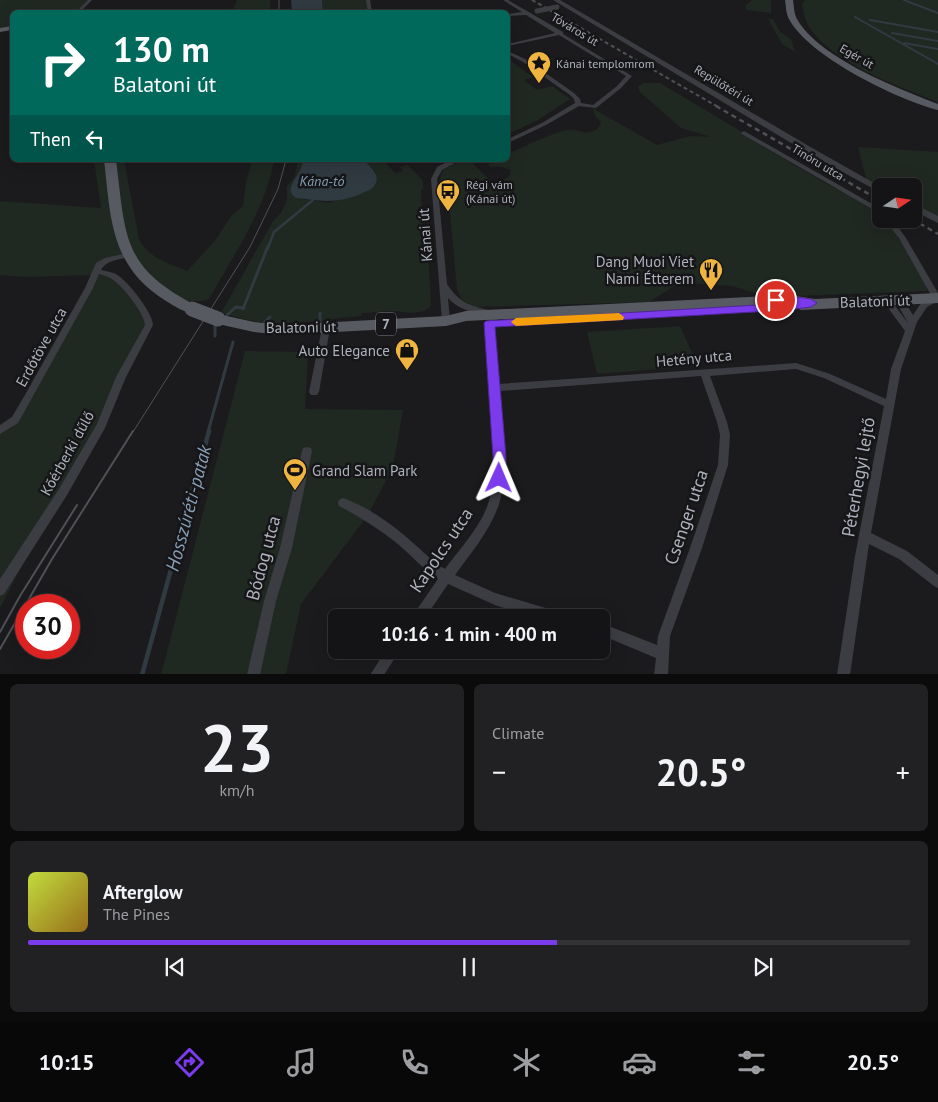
<!DOCTYPE html>
<meta charset="utf-8">
<style>
:root{--surface:#141416;--page:#212123;--text:#f1f3f6;--muted:#9d9ea1;--line:#333335;--accent:#7c3aed}
body{margin:0;font-family:"PT Sans",sans-serif;background:var(--page);color:var(--text);height:100vh;display:flex;flex-direction:column;font-size:19px;white-space:nowrap}
*{box-sizing:border-box;margin:0}
p{font-size:16px;color:var(--muted)}
.icon{flex:none;width:28px;height:28px;fill:none;stroke:currentColor;stroke-width:2;stroke-linecap:round;stroke-linejoin:round}
.map{position:relative;height:674px;overflow:hidden}
.panel{display:flex;flex-direction:column;gap:10px;padding:10px;background:#0b0b0c;flex:1}
.panel>*{flex:none}
.banner{position:absolute;left:10px;top:10px;width:500px;height:152px;border-radius:8px;box-shadow:0 5px 20px #0002,0 0 0 1px var(--line);background:#00695c;color:#fff;overflow:hidden}
.needle{width:32px;rotate:77deg}
.tools{position:absolute;left:872px;top:178px;display:grid;gap:10px}
.tools a{display:grid;place-items:center;width:50px;height:50px;border-radius:8px;background:var(--surface);box-shadow:0 5px 20px #0002,0 0 0 1px var(--line);font-size:25px}
.speed{position:absolute;left:15px;top:594px;display:flex;gap:10px;font-size:25px;font-weight:700;text-align:center}
.speed>*{display:grid;place-content:center;width:65px;height:65px;border-radius:50%;background:var(--surface);box-shadow:0 5px 20px #0002,0 0 0 1px var(--line);line-height:1}
.speed .limit{border:8px solid #d22;background:#fff;color:#111}
.pin{position:absolute;display:grid;place-items:center;width:42px;height:42px;color:#fff;margin:-21px;border:2px solid #fff;border-radius:50%;box-shadow:0 1px 5px #0007}
.me{position:absolute;width:55px;margin:-28px;rotate:1deg;stroke-linejoin:round;filter:drop-shadow(0 0 4px #0008)}
.turn{display:flex;align-items:center;gap:18px;height:105px;padding:0 20px;font-size:22px}
.turn .icon{width:65px;height:65px;stroke-width:2.5}
.turn b{display:block;font-size:35px;line-height:42px}
.then{display:flex;align-items:center;height:48px;padding:0 20px;background:#0003;gap:10px;font-size:19px}
.big{font-size:38px;font-weight:800;line-height:1.1}
.panel .card{flex:1;display:flex;flex-direction:column;justify-content:center;gap:8px;min-width:0;padding:0 18px;border-radius:8px;background:var(--page)}
.panel .dial{align-items:center;gap:0}
.dial b{font-size:65px;line-height:1}
.song{display:flex;align-items:center;gap:15px}
.cover{width:60px;height:60px;border-radius:8px;background:linear-gradient(135deg,hsl(70 70% 55%),hsl(40 70% 35%))}
.played{height:5px;border-radius:2px;background:linear-gradient(90deg,var(--accent) 60%,var(--line) 60%)}
.keys{display:flex;justify-content:space-around;direction:ltr}
.heat{display:flex;justify-content:space-between;align-items:center;font-size:28px;direction:ltr}
.panel .tiles{flex:1;display:grid;gap:10px;grid-template-columns:1fr 1fr}
.card:last-child{grid-column:span 2}
.trip{position:absolute;left:328px;top:609px;width:282px;height:50px;border-radius:8px;background:var(--surface);box-shadow:0 5px 20px #0002,0 0 0 1px var(--line);font-weight:800;line-height:50px;text-align:center}
.tab-bar{display:flex;height:80px;justify-content:space-around;align-items:center;background:#080809;color:var(--muted)}
.tab-bar .icon{width:35px;height:35px}
.tab-bar .on{color:var(--accent)}
.tab-bar b{font-size:22px;color:var(--text)}
.map>svg:first-child{display:block}
.green{fill:#202822}
.water{fill:#303a41}
.lines{fill:none;stroke-linecap:round;stroke-linejoin:round}
.stream-far3{stroke:#303a41;stroke-width:2}
.stream-far2{stroke:#303a41;stroke-width:2.5}
.stream-far1{stroke:#303a41;stroke-width:3}
.stream{stroke:#303a41;stroke-width:4.5}
.minor{fill:#3c3d42;fill-rule:evenodd}
.tertiary{fill:#3c3d42;fill-rule:evenodd}
.primary{fill:#585a61;fill-rule:evenodd}
.tram-far1{stroke:#4f5157;stroke-width:1}
.tram{stroke:#4f5157;stroke-width:2}
.rail-far1{stroke:#4f5157;stroke-width:2;stroke-dasharray:4 3;stroke-linecap:butt}
.rail{stroke:#4f5157;stroke-width:2.5;stroke-dasharray:5 4;stroke-linecap:butt}
.minor-bridge{stroke:#3c3d42;stroke-width:5}
.primary-bridge{stroke:#585a61;stroke-width:15}
.route{fill:#7c3aed;stroke:#51269a}
.slow{fill:#f59e0b}
.labels{text-anchor:middle;dominant-baseline:central;stroke-width:5;stroke-linejoin:round;paint-order:stroke}
.far-street-label{font-size:12px;fill:#aeb2bc;stroke:#161618}
.far-poi-label{font-size:12px;fill:#aeb2bc;stroke:#161618;text-anchor:start}
.far-water-label{font-size:14px;font-style:italic;fill:#869fb6;stroke:#161618}
.shield{fill:#161618;stroke:#80838b;stroke-width:1}
.shield-label{font-size:14px;font-weight:bold;fill:#aeb2bc}
.street-label{font-size:15px;fill:#aeb2bc;stroke:#161618}
.poi-label{font-size:15px;fill:#aeb2bc;stroke:#161618;text-anchor:end}
.near-street-label{font-size:18px;fill:#aeb2bc;stroke:#161618}
.near-water-label{font-size:19px;font-style:italic;fill:#869fb6;stroke:#161618}
</style>
<div class="map">
<svg width="938" height="675" viewBox="0 0 938 675">
<rect width="100%" height="100%" fill="#1b1b1d"/>
<path class="green" d="M0,0H90L78,12H12V27L0,32Z
M237,0H270V12H232Z
M322,0H368L370,12H323Z
M752,0H771V13L747,10L745,6Z
M805,0H938V102C898,86 834,64 809,27C805,21 804,12 802,5Z
M768,19H773L780,32L791,39L795,52L782,44Z
M508,59L533,77L524,80L537,90L552,86L570,99L538,120L508,134Z
M644,83H660L759,142V144L827,184L873,206L881,213V219H887L899,232L927,287V291L768,297L732,286L686,283L676,285L649,302L471,307V305L461,299L457,289L448,191L441,189C437,165 450,166 469,160L496,186L509,176L511,170L502,167H490L488,164L496,160H508V154C520,148 555,132 568,130C580,128 582,137 598,129L601,122L596,117L592,108L657,145L690,136L711,137L681,128L640,92L638,86Z
M858,147L938,152V220L914,207V186H881V190L862,180L866,178Z
M94,160H124L139,239C148,258 169,263 187,271L214,242L232,215L243,206L246,183L252,160H274C265,210 234,255 209,299L203,301H176L128,255L108,260L97,271L112,275L149,319L102,425L47,518L0,608V428L7,425L64,330L92,275L27,277L0,275V201L101,208Z
M298,160H303C302,176 281,188 296,198L330,203L376,173L364,160H383L395,173L403,171L400,167L408,165L423,181V189H421L422,223L427,234L431,306C420,317 404,311 391,311C381,311 371,313 362,313L361,316C329,319 291,326 259,322C246,320 233,316 221,313L273,221L281,213L287,200V186L295,176Z
M680,326L698,366L597,374L587,332Z
M245,351L308,352L305,409L403,410L393,467L368,515L301,604L286,674L161,675Z"/>
<path class="water" d="M322,0L323,12H292L291,0Z
M303,160H364C372,169 384,178 371,189C342,204 327,202 296,198C281,188 302,176 303,160Z"/>
<g class="lines">
<path class="stream-far3" d="M904,0L938,13
M855,17L938,64
M870,20L938,32
M892,33L938,41
M904,43L938,49"/>
<path class="stream-far2" d="M268,248L274,232L313,200L314,196"/>
<path class="stream-far1" d="M243,309L268,246
M320,313V321
M227,315L236,307L244,308
M264,323L270,317
M215,326V336
M208,432L233,342"/>
<path class="stream" d="M142,675L209,431"/>
<path class="minor" d="M88,0H92L80,12H76Z
M366,0H370L372,12H368Z
M503,0H508L563,32V34L632,76L621,88L596,108L579,106L546,125L508,143V139L542,123L575,103L574,99L570,95L523,62L508,54V51L527,60L574,93L580,99L581,103L593,105L617,86L626,76L559,35L508,46V44L555,33L526,15L508,16V14L522,12Z
M744,131L881,209V214L742,134L741,133Z
M451,160H460L442,170L437,179L447,284C459,302 468,305 488,310L489,312L485,315C471,312 458,309 448,298L450,321L446,324L442,321L431,179L437,167Z
M884,219H892L906,238L938,293V301L927,307L917,322L901,369L871,533L907,551L938,575V588L934,586L899,559L869,544L850,675H837L855,556L884,406L824,378L796,369L710,376L727,422L730,435L728,465L702,548L670,636L668,675H654L656,658L601,635V623L657,645L658,636L690,548L718,465L720,435L717,422L701,376L500,391C503,428 511,470 498,507C489,532 470,554 455,575L495,593L559,612L563,614L565,618H535L495,605L448,584L425,618H411L438,579C423,569 412,556 399,545C381,530 360,517 339,506L338,503L339,500L343,498C368,507 392,524 412,542C423,551 432,562 445,569C459,550 481,526 488,504C493,488 494,473 495,457L486,323L496,312H502L503,314L494,324L499,384L796,363L830,374L886,399L891,369L905,331L883,301L887,298L892,301V298C903,297 908,307 913,315L921,303L932,297L899,238ZM892,302L899,307L908,323Z
M128,253H131L132,255L131,257C121,259 106,260 101,270C106,271 112,272 116,274C127,280 153,313 153,325L126,377L105,428L67,495L4,594L0,596V579L59,489L97,424L116,377L145,325C145,314 121,283 110,278C107,276 103,275 99,274L93,288L18,423L0,434V425L12,417L25,395L85,288L96,263L105,258Z
M326,325L330,328L319,392L317,395H311L309,392L322,328Z
M307,447L311,448L312,451L292,548L276,601L260,675H247L264,601L280,548L302,451L303,448Z
M386,650H400L384,675H370Z"/>
<path class="tertiary" d="M553,0H560L807,145L881,187V193L801,149Z
M914,204L938,216V223L914,211Z"/>
<path class="primary" d="M785,0H793C794,6 794,14 797,19C819,58 897,88 938,104V110C898,100 808,56 789,19C786,14 786,6 785,0Z
M12,26V30L0,32V28Z
M104,160H116C126,237 121,267 197,306L199,309L197,312C186,315 175,306 166,301C110,266 111,219 104,160Z
M938,293V303L801,310L790,305L466,321L446,326L280,335L254,332L218,324L213,323L211,319L213,315L218,314L254,322L280,325L446,316L466,311L790,295L815,299Z"/>
<path class="tram-far1" d="M279,0V12
M133,432L250,247L278,189L286,160"/>
<path class="tram" d="M0,632L20,596L77,505
M0,649L52,559L133,431"/>
<path class="rail-far1" d="M532,0L718,107"/>
<path class="rail" d="M716,106L881,201
M912,219L938,234"/>
<path class="minor-bridge" d="M537,11L557,7"/>
<path class="primary-bridge" d="M192,309L218,319"/>
</g>
<path class="route" d="M790,296L811,299L817,303L811,307L788,310L495,327L506,457V478L504,482L499,483L494,482L492,478L493,457L484,323L486,321L775,304L770,300L772,298Z"/>
<path class="slow" d="M619,313L624,317L623,320L516,326L511,322L516,318Z"/>
<defs>
<g id="sight-pin" transform="scale(1.25)"><path d="M0 17L-7.5 6A9.5 9.5 0 1 1 7.5 6Z" fill="#f0b540" stroke="#161618"/><path d="M0-6L1.8-2.2L6-1.7L2.9 1.2L3.7 5.4L0 3.3L-3.7 5.4L-2.9 1.2L-6-1.7L-1.8-2.2Z" fill="#111"/></g>
<g id="bus-pin" transform="scale(1.25)"><path d="M0 17L-7.5 6A9.5 9.5 0 1 1 7.5 6Z" fill="#f0b540" stroke="#161618"/><path d="M-5-6H5V4H4V6H2V4H-2V6H-4V4H-5ZM-3.5-4V0h7V-4ZM-3.5 1.2v1.5H-2V1.2ZM2 1.2v1.5H3.5V1.2Z" fill="#111"/></g>
<g id="restaurant-pin" transform="scale(1.25)"><path d="M0 17L-7.5 6A9.5 9.5 0 1 1 7.5 6Z" fill="#f0b540" stroke="#161618"/><path d="M-5-6h1v4h1v-4h1v4h1v-4h1v5L-1.5 .5V6h-2V.5L-5-1ZM5-6V6H3V1.5H1.5Q1.5-4 5-6Z" fill="#111"/></g>
<g id="shop-pin" transform="scale(1.25)"><path d="M0 17L-7.5 6A9.5 9.5 0 1 1 7.5 6Z" fill="#f0b540" stroke="#161618"/><path d="M-5-2.5h2.3a2.7 3.5 0 0 1 5.4 0H5L5.5 6h-11ZM-1.5-2.5h3a1.5 2.3 0 0 0-3 0Z" fill="#111"/></g>
<g id="stadium-pin" transform="scale(1.25)"><path d="M0 17L-7.5 6A9.5 9.5 0 1 1 7.5 6Z" fill="#f0b540" stroke="#161618"/><path d="M0-5a6.5 5 0 1 0 0 10a6.5 5 0 1 0 0-10ZM-3.5-1.8h7v3.6h-7Z" fill="#111"/></g>
</defs>
<g fill-rule="evenodd">
<use href="#sight-pin" x="539" y="63"/>
<use href="#bus-pin" x="448" y="191"/>
<use href="#restaurant-pin" x="711" y="270"/>
<use href="#shop-pin" x="407" y="350"/>
<use href="#stadium-pin" x="295" y="470"/>
</g>
<g class="labels">
<g class="far-street-label">
<text transform="translate(575 29) rotate(31)">Tóváros út</text>
<text transform="translate(857 56) rotate(29)">Egér út</text>
<text transform="translate(724 85) rotate(31)">Repülőtéri út</text>
<text transform="translate(818 162) rotate(31)">Tinóru utca</text>
</g>
<g class="far-poi-label">
<text x="556" y="63">Kánai templomrom</text>
<text x="466" y="184">Régi vám<tspan x="466" dy="14">(Kánai út)</tspan></text>
</g>
<g class="far-water-label">
<text x="322" y="181">Kána-tó</text>
</g>
<rect class="shield" x="376" y="312.5" width="20" height="23" rx="4"/>
<g class="shield-label">
<text x="386" y="324">7</text>
</g>
<g class="street-label">
<text transform="translate(425 235) rotate(-94)">Kánai út</text>
<text transform="translate(875 301) rotate(-2)">Balatoni út</text>
<text transform="translate(301 327) rotate(-1)">Balatoni út</text>
<text transform="translate(41 347) rotate(-61)">Erdőtöve utca</text>
<text transform="translate(694 358) rotate(-5)">Hetény utca</text>
<text transform="translate(67 453) rotate(-61)">Kőérberki dűlő</text>
</g>
<g class="poi-label">
<text x="694" y="261">Dang Muoi Viet<tspan x="694" dy="17">Nami Étterem</tspan></text>
<text x="390" y="350">Auto Elegance</text>
<text x="312" y="470" text-anchor="start">Grand Slam Park</text>
</g>
<g class="near-street-label">
<text transform="translate(858 477) rotate(-80)">Péterhegyi lejtő</text>
<text transform="translate(686 517) rotate(-71)">Csenger utca</text>
<text transform="translate(441 550) rotate(-56)">Kapolcs utca</text>
<text transform="translate(263 558) rotate(-75)">Bódog utca</text>
</g>
<g class="near-water-label">
<text transform="translate(188 508) rotate(-75)">Hosszúréti-patak</text>
</g>
</g>
</svg>
<div class="tools">
<a><svg class="needle" viewBox="-14 -14 28 28"><path d="M0-13l5 13h-10z" fill="#e53935"/><path d="M0 13l5-13h-10z" fill="#9d9ea1"/></svg></a>
</div>
<div class="speed"><div class="limit">30</div></div>
<div class="pin" style="left:776px;top:300px;background:#d93025"><svg class="icon" aria-label="arrive" viewBox="0 0 24 24"><path d="M6 21V4h12l-3 4 3 4H6"/></svg></div>
<svg class="me" style="left:499px;top:478px" viewBox="-20 -20 40 40"><path d="M0-17L14 15 0 8-14 15z" fill="#7c3aed" stroke="#fff" stroke-width="4"/></svg>
<div class="trip">10:16 · 1 min · 400 m</div>
<div class="banner">
<div class="turn"><svg class="icon" aria-label="right" viewBox="0 0 24 24"><path d="M7 20v-9h11M14 6l5 5-5 5"/></svg><div><b>130 m</b>Balatoni út</div></div>
<div class="then">Then<svg class="icon" aria-label="left" viewBox="0 0 24 24"><path d="M17 20v-9H6M10 6l-5 5 5 5"/></svg></div>
</div>
</div>
<section class="panel">
<div class="tiles">
<div class="card dial"><b>23</b><p>km/h</p></div>
<div class="card"><p>Climate</p>
<div class="heat"><a>−</a><b class="big">20.5°</b><a>+</a></div>
</div>
<div class="card">
<div class="song"><i class="cover"></i><div><b>Afterglow</b><p>The Pines</p></div></div>
<div class="played"></div>
<div class="keys"><svg class="icon" aria-label="previous" viewBox="0 0 24 24"><path d="M18 5L8 12l10 7zM5 5v14"/></svg><svg class="icon" aria-label="pause" viewBox="0 0 24 24"><path d="M8 5v14M16 5v14"/></svg><svg class="icon" aria-label="next" viewBox="0 0 24 24"><path d="M6 5l10 7-10 7zM19 5v14"/></svg></div>
</div>
</div>
</section>
<nav class="tab-bar">
<b>10:15</b>
<svg class="icon on" aria-label="directions" viewBox="0 0 24 24"><path d="M12 3l9 9-9 9-9-9zM9 14v-3h6M13 9l2 2-2 2"/></svg>
<svg class="icon" aria-label="music" viewBox="0 0 24 24"><path d="M9 18V5l10-2v13"/><circle cx="6" cy="18" r="3"/><circle cx="16" cy="16" r="3"/></svg>
<svg class="icon" aria-label="phone" viewBox="0 0 24 24"><path d="M5 4h4l2 5-3 2q2 4 5 5l2-3 5 2v4C11 20 4 13 5 4z"/></svg>
<svg class="icon" aria-label="climate" viewBox="0 0 24 24"><path d="M12 3v18M4 7l16 10M4 17L20 7"/></svg>
<svg class="icon" aria-label="car" viewBox="0 0 24 24"><path d="M5 17H2v-5l4-1 3-4h7l3 4 3 1v5h-3M9 17h6M6 11h13"/><circle cx="7" cy="17" r="2"/><circle cx="17" cy="17" r="2"/></svg>
<svg class="icon" aria-label="filters" viewBox="0 0 24 24"><path d="M4 7h16M4 17h16"/><circle cx="9" cy="7" r="2"/><circle cx="15" cy="17" r="2"/></svg>
<b>20.5°</b>
</nav>
